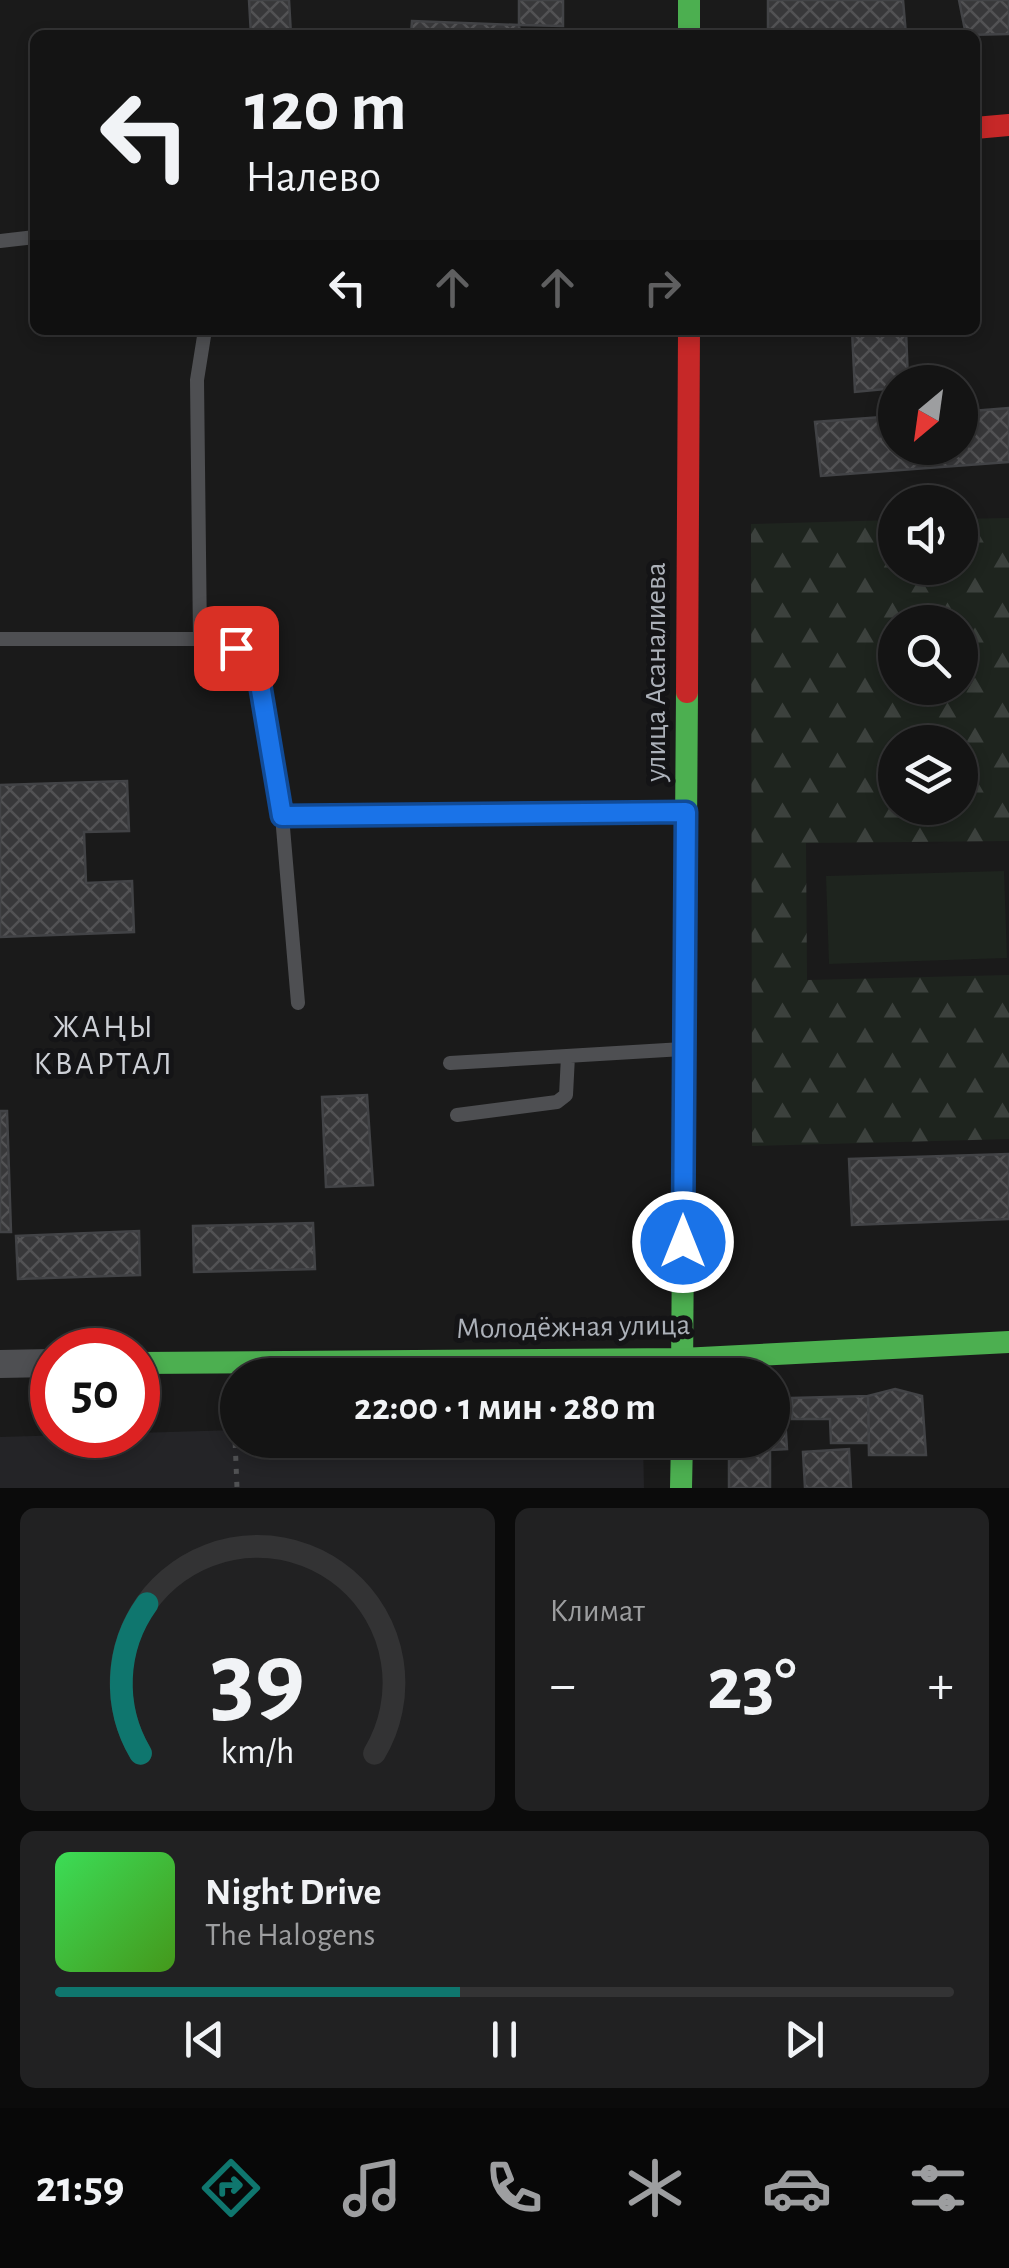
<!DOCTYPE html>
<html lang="ru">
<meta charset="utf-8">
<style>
:root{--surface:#141414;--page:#212122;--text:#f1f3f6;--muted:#9d9ea0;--line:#333334;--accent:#0f766e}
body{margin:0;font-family:"Alegreya Sans",sans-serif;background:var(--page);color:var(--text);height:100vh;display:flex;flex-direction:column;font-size:38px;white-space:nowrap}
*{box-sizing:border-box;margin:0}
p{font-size:32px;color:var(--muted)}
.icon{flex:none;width:55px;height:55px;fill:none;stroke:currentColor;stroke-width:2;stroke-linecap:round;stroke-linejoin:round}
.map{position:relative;height:1488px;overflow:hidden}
.details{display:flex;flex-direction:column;gap:20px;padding:20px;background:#0b0b0b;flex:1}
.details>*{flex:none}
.guide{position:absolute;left:30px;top:30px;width:950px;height:305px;border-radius:15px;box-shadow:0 5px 15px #0003,0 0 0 2px var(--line);background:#141414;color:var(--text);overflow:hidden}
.needle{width:65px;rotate:209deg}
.controls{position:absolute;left:878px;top:365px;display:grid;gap:20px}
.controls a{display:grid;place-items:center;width:100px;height:100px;border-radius:50%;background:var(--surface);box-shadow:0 5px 15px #0003,0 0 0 2px var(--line);font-size:50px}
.speed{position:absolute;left:30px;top:1328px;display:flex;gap:20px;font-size:50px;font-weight:700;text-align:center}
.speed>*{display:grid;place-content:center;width:130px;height:130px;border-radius:50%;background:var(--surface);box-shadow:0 5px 15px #0003,0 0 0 2px var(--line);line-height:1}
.speed .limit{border:15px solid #d22;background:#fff;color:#111}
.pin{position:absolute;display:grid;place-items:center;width:85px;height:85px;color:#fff;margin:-42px;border-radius:20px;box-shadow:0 5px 15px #0006}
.me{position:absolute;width:110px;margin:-55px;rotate:0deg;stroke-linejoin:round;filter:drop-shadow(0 0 8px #0008)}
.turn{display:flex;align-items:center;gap:35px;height:210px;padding:0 50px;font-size:45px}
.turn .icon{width:130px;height:130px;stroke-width:2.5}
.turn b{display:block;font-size:70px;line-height:85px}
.lanes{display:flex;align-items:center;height:95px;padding:0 50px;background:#0003;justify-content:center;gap:50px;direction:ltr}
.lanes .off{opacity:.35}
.big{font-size:75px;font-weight:600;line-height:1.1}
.details .tile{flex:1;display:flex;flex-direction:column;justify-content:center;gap:15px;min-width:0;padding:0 35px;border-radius:15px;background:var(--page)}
.details .dial{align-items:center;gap:0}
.dial svg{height:260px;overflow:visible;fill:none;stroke:var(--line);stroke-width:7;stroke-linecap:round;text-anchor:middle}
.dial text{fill:var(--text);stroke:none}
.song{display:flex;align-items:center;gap:30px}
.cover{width:120px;height:120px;border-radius:15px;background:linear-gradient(135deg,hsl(130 70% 55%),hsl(100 70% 35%))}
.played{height:10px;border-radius:5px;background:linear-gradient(90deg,var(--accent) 45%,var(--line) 45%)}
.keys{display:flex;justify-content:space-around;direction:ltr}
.heat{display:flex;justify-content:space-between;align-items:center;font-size:55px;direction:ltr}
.details .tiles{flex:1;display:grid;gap:20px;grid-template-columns:1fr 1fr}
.tile:last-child{grid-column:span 2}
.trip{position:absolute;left:220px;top:1358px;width:570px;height:100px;border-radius:50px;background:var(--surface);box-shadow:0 5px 15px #0003,0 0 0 2px var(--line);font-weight:600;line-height:100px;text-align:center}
.tabs{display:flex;height:160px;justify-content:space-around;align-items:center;background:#080808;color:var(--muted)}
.tabs .icon{width:70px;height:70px}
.tabs .selected{color:var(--accent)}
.tabs b{font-size:45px;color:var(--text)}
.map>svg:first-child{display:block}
.built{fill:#242427}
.green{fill:#1e241e}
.forest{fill:url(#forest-firs);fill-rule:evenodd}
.building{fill:url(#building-cross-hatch);stroke:#424346;stroke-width:2.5}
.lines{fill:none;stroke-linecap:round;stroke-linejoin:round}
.path{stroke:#505153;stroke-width:5;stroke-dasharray:5 8;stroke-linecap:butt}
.lane{stroke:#4e4f52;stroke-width:14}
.street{stroke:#4e4f52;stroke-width:28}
.fast{stroke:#4caf50;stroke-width:22}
.jam{stroke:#c62828;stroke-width:22}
.route-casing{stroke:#114b97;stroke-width:25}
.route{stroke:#1a73e8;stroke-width:18}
.labels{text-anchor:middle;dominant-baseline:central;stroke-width:10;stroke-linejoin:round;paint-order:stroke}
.street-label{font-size:30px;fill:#acb1b9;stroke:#141416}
.neighbourhood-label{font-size:32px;letter-spacing:2.5px;fill:#cdd0d6;stroke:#141416}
</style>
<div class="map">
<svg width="1009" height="1488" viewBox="0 0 1009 1488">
<defs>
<pattern id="forest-firs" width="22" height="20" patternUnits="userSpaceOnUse" patternTransform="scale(2.5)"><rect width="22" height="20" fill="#1e241e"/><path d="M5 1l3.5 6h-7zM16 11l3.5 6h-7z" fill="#3c413d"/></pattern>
<pattern id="building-cross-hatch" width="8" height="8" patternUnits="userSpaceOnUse" patternTransform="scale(2.5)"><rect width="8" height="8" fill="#38383a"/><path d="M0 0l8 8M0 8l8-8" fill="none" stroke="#525254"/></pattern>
</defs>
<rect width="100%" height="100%" fill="#1a1a1a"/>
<path class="built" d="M237,1430L238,1440H643L644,1488H0V1437Z"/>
<path class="green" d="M1004,871L1007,958L829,964L826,876Z"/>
<path class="forest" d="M1009,518V841L806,843L807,980L1009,975V1139L752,1146L751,524L895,520V568H960V519ZM895,622H960V688H895ZM895,742H960V808H895Z"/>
<path class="building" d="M249,0H289L291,35H251Z
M519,0H563V26L519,25Z
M768,0H903L906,35H768Z
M959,0H1009V34L966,35Z
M412,21L519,25L520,35H411Z
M852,330H906L908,382H895V388L855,392Z
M1009,408V462L821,476L815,422L895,416V448H960V412Z
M127,781L129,831L84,832L86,883L132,881L134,932L0,937V785Z
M367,1095L373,1185L326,1187L322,1097Z
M0,1111H7L11,1232H0Z
M1009,1154V1219L852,1225L849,1159Z
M313,1223L315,1269L194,1272L193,1226Z
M139,1231L140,1275L18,1279L16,1236Z
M895,1389L922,1396L926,1455H869L868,1396Z
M868,1396L869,1443H831L830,1419H792V1398Z
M772,1401H784L787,1449L770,1450V1488H729V1440H772Z
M849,1449L851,1488H805L803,1452Z"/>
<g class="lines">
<path class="path" d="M233,1391L237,1488"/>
<path class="lane" d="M0,241L35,237
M0,639H200L236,648L258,672L282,816L298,1003
M200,639L197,380L205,330
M282,816L685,812
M450,1063L683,1049
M457,1115L557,1102L566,1095L568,1056"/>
<path class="street" d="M0,1364L52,1363"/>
<path class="fast" d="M689,0V35
M138,1363L682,1359L1009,1342
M682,1375L687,692
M681,1488L682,1440"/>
<path class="jam" d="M975,128L1009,125
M687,692L689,330"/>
</g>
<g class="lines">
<g class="route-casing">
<path id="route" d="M236,648L258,672L282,816L686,812L683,1242"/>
</g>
<use href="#route" class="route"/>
</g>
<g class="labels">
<g class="street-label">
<text transform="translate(656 672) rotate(-90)">улица Асаналиева</text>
<text transform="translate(573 1327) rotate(-1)">Молодёжная улица</text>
</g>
<g class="neighbourhood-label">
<text x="104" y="1027">ЖАҢЫ<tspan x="104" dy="37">КВАРТАЛ</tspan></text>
</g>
</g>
</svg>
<div class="controls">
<a><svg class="needle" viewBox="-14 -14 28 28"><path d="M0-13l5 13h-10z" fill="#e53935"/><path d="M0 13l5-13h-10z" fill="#9d9ea0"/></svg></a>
<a><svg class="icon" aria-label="sound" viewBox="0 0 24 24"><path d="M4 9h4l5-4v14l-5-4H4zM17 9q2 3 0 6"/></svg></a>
<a><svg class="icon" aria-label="search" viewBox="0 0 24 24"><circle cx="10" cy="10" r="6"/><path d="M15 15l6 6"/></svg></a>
<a><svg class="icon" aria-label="layers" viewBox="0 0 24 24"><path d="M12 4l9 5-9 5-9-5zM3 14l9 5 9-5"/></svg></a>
</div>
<div class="speed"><div class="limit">50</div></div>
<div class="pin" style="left:236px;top:648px;background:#d93025"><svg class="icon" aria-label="arrive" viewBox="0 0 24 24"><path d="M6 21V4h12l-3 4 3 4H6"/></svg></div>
<svg class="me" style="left:683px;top:1242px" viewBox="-20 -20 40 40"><circle r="17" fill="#1a73e8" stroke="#fff" stroke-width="3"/><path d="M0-11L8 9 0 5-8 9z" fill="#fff"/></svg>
<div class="trip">22:00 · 1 мин · 280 m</div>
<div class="guide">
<div class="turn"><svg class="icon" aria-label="left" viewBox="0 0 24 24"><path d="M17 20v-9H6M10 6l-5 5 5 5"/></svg><div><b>120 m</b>Налево</div></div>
<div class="lanes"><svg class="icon" aria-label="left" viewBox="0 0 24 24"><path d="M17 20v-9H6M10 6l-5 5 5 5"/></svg><svg class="icon off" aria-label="ahead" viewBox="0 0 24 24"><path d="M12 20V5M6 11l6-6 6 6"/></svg><svg class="icon off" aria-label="ahead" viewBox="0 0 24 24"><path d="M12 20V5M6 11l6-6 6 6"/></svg><svg class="icon off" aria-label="right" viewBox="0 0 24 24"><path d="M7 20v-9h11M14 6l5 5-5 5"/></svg></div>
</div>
</div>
<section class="details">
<div class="tiles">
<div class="tile dial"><svg viewBox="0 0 100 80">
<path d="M14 69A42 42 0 1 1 86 69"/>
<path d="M14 69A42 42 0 0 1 16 23" stroke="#0f766e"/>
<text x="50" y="56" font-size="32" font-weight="700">39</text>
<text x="50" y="72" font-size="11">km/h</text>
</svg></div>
<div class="tile"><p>Климат</p>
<div class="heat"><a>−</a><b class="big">23°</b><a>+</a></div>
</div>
<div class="tile">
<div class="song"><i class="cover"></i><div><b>Night Drive</b><p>The Halogens</p></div></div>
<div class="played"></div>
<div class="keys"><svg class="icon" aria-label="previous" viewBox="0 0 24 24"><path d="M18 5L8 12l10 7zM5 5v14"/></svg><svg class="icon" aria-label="pause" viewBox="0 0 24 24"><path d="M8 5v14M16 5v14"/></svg><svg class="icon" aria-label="next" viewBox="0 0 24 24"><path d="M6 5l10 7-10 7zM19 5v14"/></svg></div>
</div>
</div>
</section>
<nav class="tabs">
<b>21:59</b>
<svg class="icon selected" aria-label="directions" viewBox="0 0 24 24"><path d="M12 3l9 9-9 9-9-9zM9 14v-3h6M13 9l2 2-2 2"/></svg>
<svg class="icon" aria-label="music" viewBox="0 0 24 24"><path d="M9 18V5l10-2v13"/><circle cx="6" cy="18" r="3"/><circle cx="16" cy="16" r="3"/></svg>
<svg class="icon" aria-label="phone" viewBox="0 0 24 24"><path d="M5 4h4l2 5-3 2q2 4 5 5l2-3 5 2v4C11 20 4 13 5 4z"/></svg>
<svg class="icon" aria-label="climate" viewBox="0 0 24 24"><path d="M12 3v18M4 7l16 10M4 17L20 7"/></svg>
<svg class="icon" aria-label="car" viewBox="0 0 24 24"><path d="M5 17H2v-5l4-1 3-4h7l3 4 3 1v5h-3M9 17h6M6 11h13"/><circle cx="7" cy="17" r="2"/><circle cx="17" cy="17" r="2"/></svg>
<svg class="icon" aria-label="filters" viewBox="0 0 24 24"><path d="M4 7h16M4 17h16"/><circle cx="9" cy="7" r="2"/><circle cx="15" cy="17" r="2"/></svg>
</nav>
